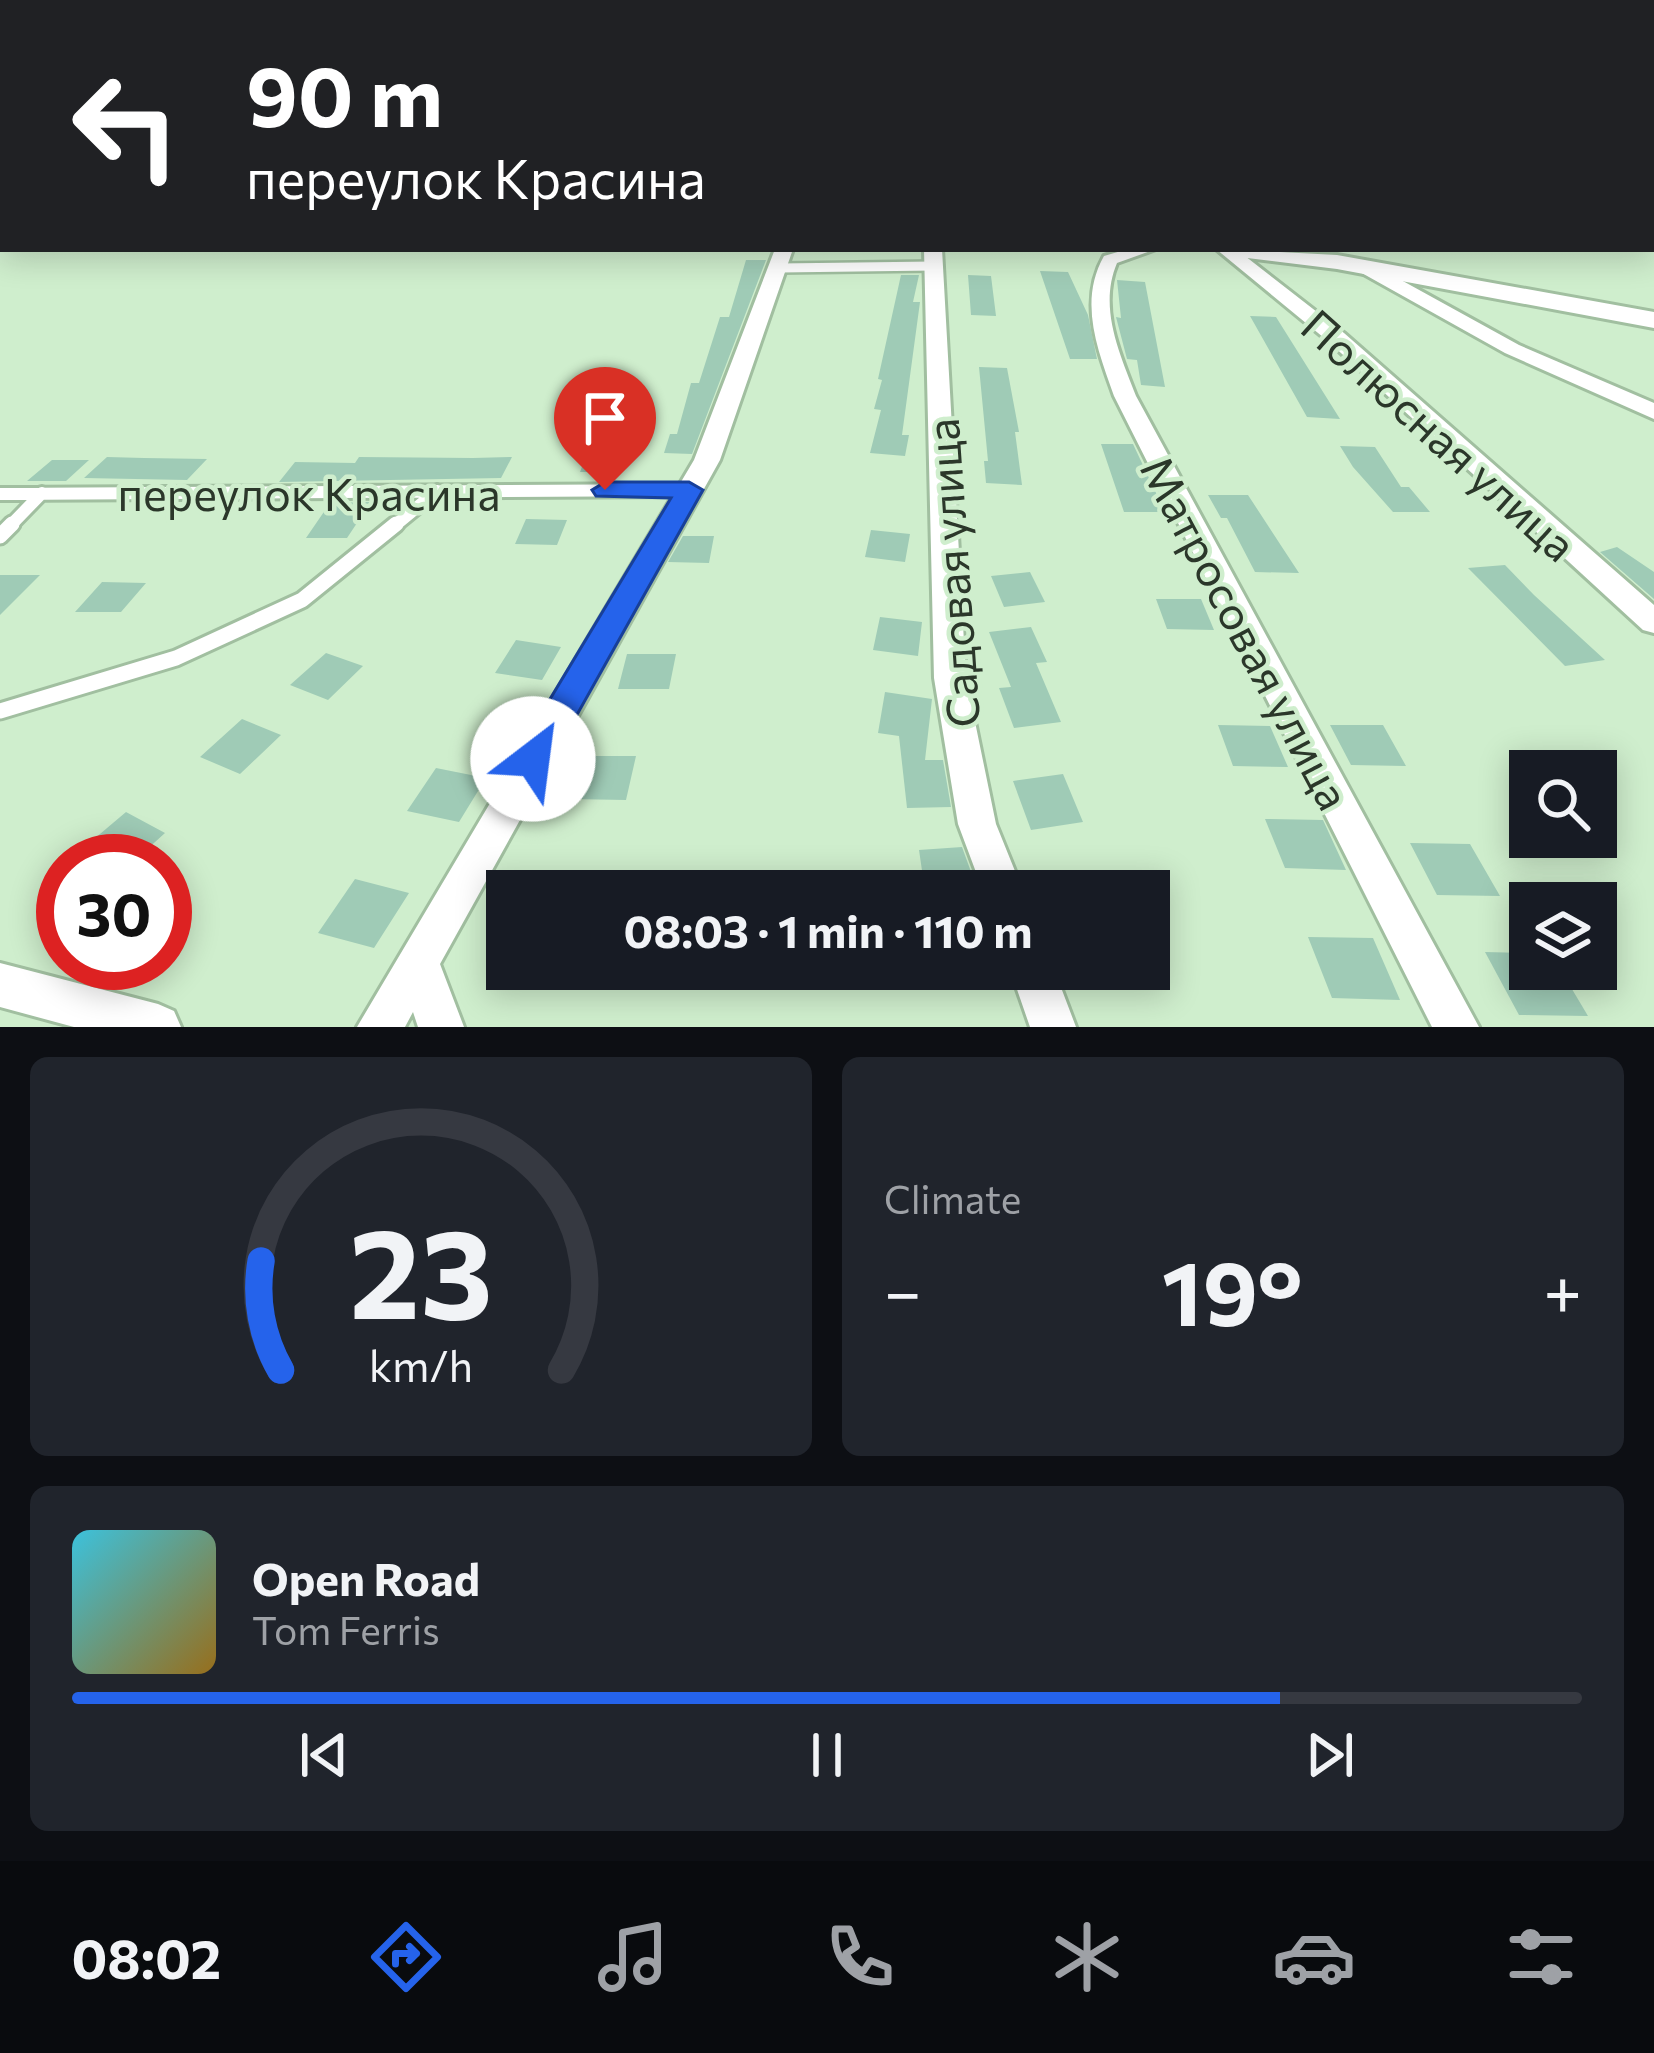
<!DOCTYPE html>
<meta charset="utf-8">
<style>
:root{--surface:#171b24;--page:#20242c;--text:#f1f3f6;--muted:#9ea1a6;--line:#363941;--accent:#2563eb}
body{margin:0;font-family:Commissioner,sans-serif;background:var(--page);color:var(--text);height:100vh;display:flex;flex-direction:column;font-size:45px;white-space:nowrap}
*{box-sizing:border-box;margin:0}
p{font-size:39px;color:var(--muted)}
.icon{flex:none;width:66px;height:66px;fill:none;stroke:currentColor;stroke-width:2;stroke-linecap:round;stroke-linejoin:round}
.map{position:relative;height:1027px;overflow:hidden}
.details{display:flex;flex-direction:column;gap:30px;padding:30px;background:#0d0f14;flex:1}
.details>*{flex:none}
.guide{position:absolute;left:0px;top:0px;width:1656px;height:252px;box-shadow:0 6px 30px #0003;background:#202124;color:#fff;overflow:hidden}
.buttons{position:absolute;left:1509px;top:750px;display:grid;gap:24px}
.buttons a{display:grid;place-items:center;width:108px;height:108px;border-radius:0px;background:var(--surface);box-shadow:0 6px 30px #0003;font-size:60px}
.speed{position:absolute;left:36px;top:834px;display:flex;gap:24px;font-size:60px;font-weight:700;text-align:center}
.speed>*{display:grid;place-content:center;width:156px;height:156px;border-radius:50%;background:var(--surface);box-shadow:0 6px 30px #0003;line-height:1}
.speed .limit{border:18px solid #d22;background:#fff;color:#111}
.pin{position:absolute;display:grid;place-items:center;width:102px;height:102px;color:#fff;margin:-123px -51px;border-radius:50% 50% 50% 0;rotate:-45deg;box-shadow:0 0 12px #0007}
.pin .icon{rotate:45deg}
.me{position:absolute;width:132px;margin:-66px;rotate:30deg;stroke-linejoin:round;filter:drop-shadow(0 0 9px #0008)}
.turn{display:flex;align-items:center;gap:42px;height:252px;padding:0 48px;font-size:54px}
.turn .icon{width:156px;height:156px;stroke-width:2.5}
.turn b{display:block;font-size:84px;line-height:102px}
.big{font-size:90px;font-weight:700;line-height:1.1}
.details .card{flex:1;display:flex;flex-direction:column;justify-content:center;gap:18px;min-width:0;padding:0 42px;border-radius:18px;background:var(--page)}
.details .dial{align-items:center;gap:0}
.dial svg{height:312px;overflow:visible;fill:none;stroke:var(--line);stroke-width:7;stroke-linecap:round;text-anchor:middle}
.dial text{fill:var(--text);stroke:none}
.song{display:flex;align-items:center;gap:36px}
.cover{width:144px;height:144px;border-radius:18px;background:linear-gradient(135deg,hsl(190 70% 55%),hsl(40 70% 35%))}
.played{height:12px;border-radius:6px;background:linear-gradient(90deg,var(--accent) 80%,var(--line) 80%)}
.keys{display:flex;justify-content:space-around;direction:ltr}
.heat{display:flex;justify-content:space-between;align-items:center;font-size:66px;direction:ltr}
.details .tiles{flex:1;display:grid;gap:30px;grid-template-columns:1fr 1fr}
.card:last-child{grid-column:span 2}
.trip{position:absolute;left:486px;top:870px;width:684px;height:120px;border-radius:0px;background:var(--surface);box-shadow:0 6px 30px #0003;font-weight:700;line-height:120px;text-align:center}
.tabs{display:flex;height:192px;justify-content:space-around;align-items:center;background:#090b0e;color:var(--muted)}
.tabs .icon{width:84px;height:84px}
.tabs .on{color:var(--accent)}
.tabs b{font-size:54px;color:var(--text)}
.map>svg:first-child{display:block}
.building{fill:#9fcbb6}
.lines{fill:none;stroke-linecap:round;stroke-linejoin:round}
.lane-far2-casing{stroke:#a1bfa0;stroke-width:14}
.lane-far1-casing{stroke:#a1bfa0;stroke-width:18}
.lane-casing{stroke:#a1bfa0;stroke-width:21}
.street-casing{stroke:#a1bfa0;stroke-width:6}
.secondary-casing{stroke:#a1bfa0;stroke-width:6}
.lane-far2{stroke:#fff;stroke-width:9}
.lane-far1{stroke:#fff;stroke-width:12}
.lane{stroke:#fff;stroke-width:15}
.street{fill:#fff;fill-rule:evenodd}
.secondary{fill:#fff;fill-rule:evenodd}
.route{fill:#2563eb;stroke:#184099;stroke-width:3}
.labels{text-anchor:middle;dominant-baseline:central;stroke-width:9;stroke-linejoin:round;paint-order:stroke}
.street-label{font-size:45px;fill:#2b372a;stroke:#cfeecd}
</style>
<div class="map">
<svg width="1654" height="1027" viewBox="0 0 1654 1027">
<rect width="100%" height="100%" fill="#cfeecd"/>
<path class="building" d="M746,260H766L692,454L664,453L670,434H677L691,383H699L720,317H729Z
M1040,271L1068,272L1088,315L1097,359H1070Z
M901,275H919L913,302H920L902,435H909L905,456L870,453L881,410L874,409L882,380L878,379Z
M968,275L991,276L996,316L971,315Z
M1117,280L1145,282L1165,387L1141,385L1137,360L1127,359L1116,317L1121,318Z
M1250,316L1276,317L1340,419L1307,417Z
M979,367L1007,368L1019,432H1015L1022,485L986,483L984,461H988Z
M1101,444H1133L1165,512H1124Z
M1340,446L1375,447L1401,487H1409L1430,512H1393L1353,467Z
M588,451H625L618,472H580Z
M107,457L144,458L207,459L187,480L84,478Z
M359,457L473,458L512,457L501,478L279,482L295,462L355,463Z
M52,460H89L66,481H27Z
M1208,495H1248L1299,573L1255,572L1227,518H1221Z
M371,502L347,538H306L330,503Z
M526,519L567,520L557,545L515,544Z
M871,530L910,534L905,562L865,557Z
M683,536H714L709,563L668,562Z
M1617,547L1654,572V599L1600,552Z
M1505,565L1534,595L1605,660L1565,666L1468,568Z
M1030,572L1045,602L1004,607L991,576Z
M0,575H40L0,615Z
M102,582L146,583L121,612H75Z
M1156,599H1201L1214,630L1167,629Z
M880,617L922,622L918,656L873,650Z
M1031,627L1047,662L1036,663L1061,722L1014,728L999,688L1011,687L989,632Z
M516,640L561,647L542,680L495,673Z
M326,653L363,666L328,700L290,685Z
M627,654H676L669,689H618Z
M885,692L932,699L925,760H943L951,807L907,808L899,736L878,733Z
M242,719L281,735L240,774L200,757Z
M1218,725L1270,726L1288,767L1233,766Z
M1330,725H1383L1406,766L1351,765Z
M582,756H636L626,800L570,799Z
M436,768L486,778L459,822L407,811Z
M1063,774L1083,822L1031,830L1013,781Z
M126,812L165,833L134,861H68Z
M1265,819L1323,820L1346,870L1285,868Z
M1410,843L1470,844L1500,896L1437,895Z
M962,847L978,891H925L919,850Z
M355,879L409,893L374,948L318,933Z
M1308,937L1373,938L1400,1000L1332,998Z
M1485,952L1530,953V969H1560L1588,1016L1519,1015Z"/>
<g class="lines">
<g class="lane-far2-casing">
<path id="lane-far2" d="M780,268L933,266"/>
</g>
<g class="lane-far1-casing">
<path id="lane-far1" d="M0,494L689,490
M9,527L42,493
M393,527L437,491"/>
</g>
<g class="lane-casing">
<path id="lane" d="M0,536L12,524
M0,711L176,658L302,600L396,524"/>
</g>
<g class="street-casing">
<path id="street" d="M1653,122H1654V130H1653Z
M1653,164H1654V172H1653Z
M775,249H793L720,460L440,964L464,1027H418L413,1012L405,1027H357L694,460Z
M924,249H942L966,678L996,824L1023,891H983L958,824L934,678Z
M1128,249H1156L1117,263C1098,308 1120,354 1136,396L1479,1027H1432L1114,396C1098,350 1078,302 1104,256Z
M1216,249H1236L1344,333L1654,605V633L1643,630L1329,342Z
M1360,264H1372L1519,345L1654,403V419L1505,353L1360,272Z
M0,963L158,1004L174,1011L181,1027H74L0,1007Z
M1010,969H1054L1076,1027H1030Z"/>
</g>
<g class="secondary-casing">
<path id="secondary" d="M1219,249L1337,255L1654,312V328L1337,269L1231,256Z"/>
</g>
<use href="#lane-far2" class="lane-far2"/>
<use href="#lane-far1" class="lane-far1"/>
<use href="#lane" class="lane"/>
<use href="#street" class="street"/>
<use href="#secondary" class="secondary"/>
</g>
<linearGradient id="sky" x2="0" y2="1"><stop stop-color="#8fbbf0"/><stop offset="0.46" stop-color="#e9f7e8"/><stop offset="1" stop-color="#e9f7e8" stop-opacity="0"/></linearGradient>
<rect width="1654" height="265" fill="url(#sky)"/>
<path class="route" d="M605,482H689L703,490L546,770L533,774L520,770L515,759L520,749L671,498L596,496L592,490Z"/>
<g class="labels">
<g class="street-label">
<text transform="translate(1440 434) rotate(42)">Полюсная улица</text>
<text x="309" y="492">переулок Красина</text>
<text transform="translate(951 573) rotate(-94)">Садовая улица</text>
<text transform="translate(1247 632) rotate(62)">Матросовая улица</text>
</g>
</g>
</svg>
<div class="buttons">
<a><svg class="icon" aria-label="search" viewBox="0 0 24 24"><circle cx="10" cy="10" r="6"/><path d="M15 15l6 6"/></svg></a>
<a><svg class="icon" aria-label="layers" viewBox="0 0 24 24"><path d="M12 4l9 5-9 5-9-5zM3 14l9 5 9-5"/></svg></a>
</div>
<div class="speed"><div class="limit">30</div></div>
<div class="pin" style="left:605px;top:490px;background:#d93025"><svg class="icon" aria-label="arrive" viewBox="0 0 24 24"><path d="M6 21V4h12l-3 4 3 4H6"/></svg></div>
<svg class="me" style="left:533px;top:759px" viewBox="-20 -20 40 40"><circle r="19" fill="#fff"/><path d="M0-13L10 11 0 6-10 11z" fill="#2563eb"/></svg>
<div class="trip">08:03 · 1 min · 110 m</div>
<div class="guide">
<div class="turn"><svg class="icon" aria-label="left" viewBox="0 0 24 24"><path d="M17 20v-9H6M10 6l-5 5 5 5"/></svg><div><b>90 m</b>переулок Красина</div></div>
</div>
</div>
<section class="details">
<div class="tiles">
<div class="card dial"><svg viewBox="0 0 100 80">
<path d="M14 69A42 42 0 1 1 86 69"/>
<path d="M14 69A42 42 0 0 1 9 41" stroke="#2563eb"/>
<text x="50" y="56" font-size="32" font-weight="700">23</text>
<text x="50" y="72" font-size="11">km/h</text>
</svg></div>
<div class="card"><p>Climate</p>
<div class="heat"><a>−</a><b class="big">19°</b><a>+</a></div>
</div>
<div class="card">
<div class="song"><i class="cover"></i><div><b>Open Road</b><p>Tom Ferris</p></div></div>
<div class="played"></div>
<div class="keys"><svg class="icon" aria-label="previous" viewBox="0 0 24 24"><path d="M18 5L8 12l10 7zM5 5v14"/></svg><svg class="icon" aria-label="pause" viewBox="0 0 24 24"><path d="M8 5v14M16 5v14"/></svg><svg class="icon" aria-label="next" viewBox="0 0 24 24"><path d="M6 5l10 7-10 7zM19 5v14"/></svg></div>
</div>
</div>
</section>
<nav class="tabs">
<b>08:02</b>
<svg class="icon on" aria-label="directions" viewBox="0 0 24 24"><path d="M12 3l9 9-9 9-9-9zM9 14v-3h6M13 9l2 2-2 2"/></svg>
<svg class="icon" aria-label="music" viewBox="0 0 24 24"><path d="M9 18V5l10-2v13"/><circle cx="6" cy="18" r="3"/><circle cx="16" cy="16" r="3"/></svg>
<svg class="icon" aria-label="phone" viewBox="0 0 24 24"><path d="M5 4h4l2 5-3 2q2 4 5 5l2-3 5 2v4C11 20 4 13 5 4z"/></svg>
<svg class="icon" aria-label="climate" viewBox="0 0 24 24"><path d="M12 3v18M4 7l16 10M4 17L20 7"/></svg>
<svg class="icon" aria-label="car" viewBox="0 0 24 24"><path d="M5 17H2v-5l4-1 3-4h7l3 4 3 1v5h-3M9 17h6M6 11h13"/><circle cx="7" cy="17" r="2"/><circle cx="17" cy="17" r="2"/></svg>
<svg class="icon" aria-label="filters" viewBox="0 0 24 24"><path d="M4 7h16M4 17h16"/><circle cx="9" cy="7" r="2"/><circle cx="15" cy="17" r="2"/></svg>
</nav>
